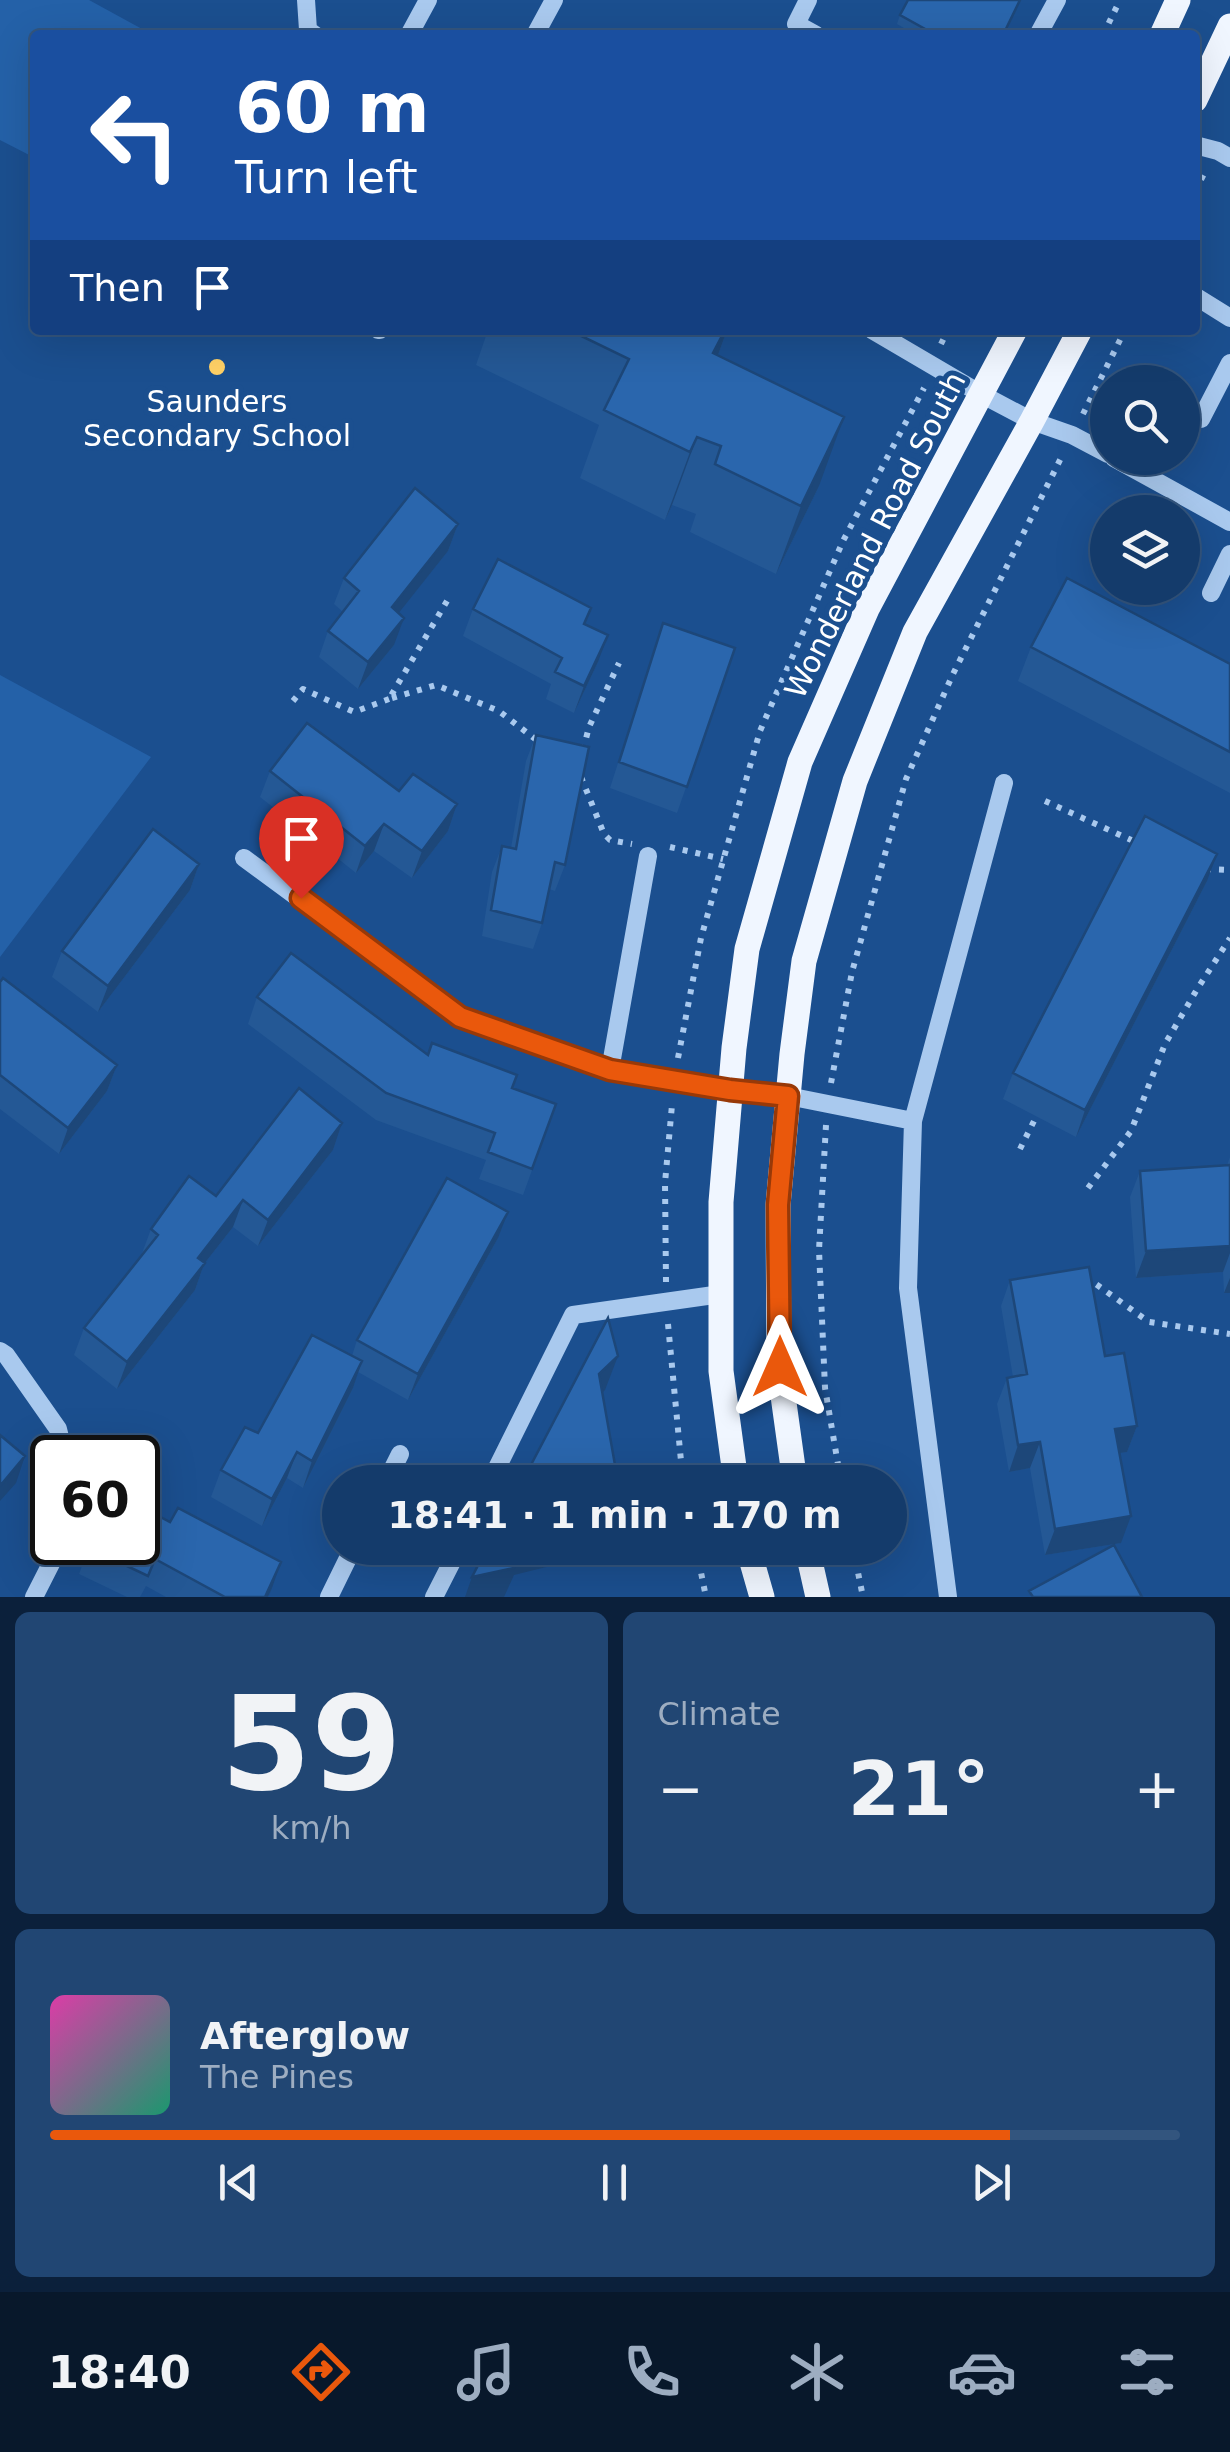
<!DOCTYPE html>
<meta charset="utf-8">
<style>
:root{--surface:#143b6b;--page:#214673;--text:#f1f3f6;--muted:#9dadc1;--line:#33557e;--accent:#ea580c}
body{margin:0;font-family:"DejaVu Sans",sans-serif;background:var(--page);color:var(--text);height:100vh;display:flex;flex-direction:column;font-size:38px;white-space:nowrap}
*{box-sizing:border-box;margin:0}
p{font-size:32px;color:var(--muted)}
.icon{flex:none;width:55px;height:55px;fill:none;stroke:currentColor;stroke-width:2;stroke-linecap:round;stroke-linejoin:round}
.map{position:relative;height:1597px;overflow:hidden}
.panel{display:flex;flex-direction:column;gap:15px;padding:15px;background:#0b203b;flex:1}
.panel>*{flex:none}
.top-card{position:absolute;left:30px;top:30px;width:1170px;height:305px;border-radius:10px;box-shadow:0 10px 40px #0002,0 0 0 2px var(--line);background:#1a4fa0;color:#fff;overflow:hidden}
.controls{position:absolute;left:1090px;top:365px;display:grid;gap:20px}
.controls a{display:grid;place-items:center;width:110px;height:110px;border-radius:50%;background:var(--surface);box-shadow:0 10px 40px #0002,0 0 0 2px var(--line);font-size:50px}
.speed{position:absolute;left:30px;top:1435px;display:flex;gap:20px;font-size:50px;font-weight:700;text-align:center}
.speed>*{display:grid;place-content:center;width:130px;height:130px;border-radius:50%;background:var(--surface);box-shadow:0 10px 40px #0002,0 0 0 2px var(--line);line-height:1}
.speed .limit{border:5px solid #111;border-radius:15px;background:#fff;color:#111}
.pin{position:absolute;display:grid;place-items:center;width:85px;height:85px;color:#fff;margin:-102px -42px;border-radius:50% 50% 50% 0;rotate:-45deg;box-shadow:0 0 10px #0007}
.pin .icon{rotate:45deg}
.me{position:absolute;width:110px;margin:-55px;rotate:0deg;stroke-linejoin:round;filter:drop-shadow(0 0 8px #0008)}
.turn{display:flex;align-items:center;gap:35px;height:210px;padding:0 40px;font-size:45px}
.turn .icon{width:130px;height:130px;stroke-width:2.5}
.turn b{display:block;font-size:70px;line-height:85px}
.then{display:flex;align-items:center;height:95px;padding:0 40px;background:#0003;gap:20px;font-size:38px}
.big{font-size:75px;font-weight:700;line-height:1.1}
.panel .card{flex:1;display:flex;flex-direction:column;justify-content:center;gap:15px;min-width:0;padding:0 35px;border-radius:15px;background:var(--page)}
.panel .dial{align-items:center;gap:0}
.dial b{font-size:130px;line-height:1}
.song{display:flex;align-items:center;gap:30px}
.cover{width:120px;height:120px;border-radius:15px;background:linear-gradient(135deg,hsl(320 70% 55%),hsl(160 70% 35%))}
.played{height:10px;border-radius:5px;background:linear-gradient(90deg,var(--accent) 85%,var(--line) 85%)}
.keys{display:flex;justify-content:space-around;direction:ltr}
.heat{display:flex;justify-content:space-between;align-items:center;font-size:55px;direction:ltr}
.panel .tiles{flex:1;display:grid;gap:15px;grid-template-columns:1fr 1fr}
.card:last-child{grid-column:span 2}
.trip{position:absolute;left:322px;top:1465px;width:585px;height:100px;border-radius:50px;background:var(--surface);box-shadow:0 10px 40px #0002,0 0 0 2px var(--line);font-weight:700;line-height:100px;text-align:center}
.tabs{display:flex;height:160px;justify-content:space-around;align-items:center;background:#08182b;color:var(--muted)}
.tabs .icon{width:70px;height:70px}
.tabs .selected{color:var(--accent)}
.tabs b{font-size:45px;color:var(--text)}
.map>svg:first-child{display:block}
.green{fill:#2461a8}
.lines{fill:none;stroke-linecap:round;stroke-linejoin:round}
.path{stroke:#a9c9ee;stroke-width:6;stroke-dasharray:5 8;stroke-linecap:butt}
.minor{stroke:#a9c9ee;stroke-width:18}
.major{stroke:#f0f6ff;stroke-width:25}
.wall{fill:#245895}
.shaded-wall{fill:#1d4779}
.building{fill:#2a66ad;stroke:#1d4779;stroke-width:2.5}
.route-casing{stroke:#983908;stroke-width:25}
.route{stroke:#ea580c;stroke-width:18}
.poi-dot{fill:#ffd166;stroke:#1b4f8f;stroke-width:4}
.labels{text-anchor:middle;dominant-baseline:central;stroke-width:10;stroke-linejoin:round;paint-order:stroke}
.poi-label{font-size:30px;fill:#fff;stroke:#1b4f8f}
.street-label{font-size:30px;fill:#fff;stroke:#1b4f8f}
</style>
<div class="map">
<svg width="1230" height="1597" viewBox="0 0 1230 1597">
<rect width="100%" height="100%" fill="#1b4f8f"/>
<path class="green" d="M0,0H89L153,35H35V158L0,140Z
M0,675L151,757L0,957Z"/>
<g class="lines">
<path class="path" d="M1103,35L1120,0
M1195,191L1206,170
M941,344L948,330
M1083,414L1125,330
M447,601L389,699L436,685L499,711L539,742
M293,701L303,689L354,712L389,699
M583,750L589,727L619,663
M581,777L604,834L610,840L632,844
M1045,801L1140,844
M670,847L723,859
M1206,869L1230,870
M678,1058L701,938L760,731L843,541L924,388
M831,1083L852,972L906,779L953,674L1062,456
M826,1125L819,1250L825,1388L841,1482
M1020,1149L1036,1117
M1088,1188L1131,1131L1165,1044L1196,991L1230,938
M1086,1277L1149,1322L1230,1334
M666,1282L665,1183L672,1105
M668,1324L683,1482
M696,1548L706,1597
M853,1548L863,1597"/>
<path class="minor" d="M306,0L308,30L315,35
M808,0L796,24L816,35
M409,35L428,0
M535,35L554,0
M1038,35L1057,0
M1195,145L1218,151L1230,158
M1195,296L1230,318
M378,330H380
M872,330L981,394L1032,421L1072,435L1108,454
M1201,419L1230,363
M1114,458L1230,522
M1211,593L1230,554
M244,858L460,1017L610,1070L730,1090L788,1096L913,1121
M610,1070L648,856
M0,1351L6,1355L58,1429L65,1458
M386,1482L400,1454
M490,1482L573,1315L721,1294
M34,1597L62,1542
M329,1597L353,1548
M434,1597L459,1548
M948,1597L908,1288L913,1121L1004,783"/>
<path class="major" d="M1162,35L1178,0
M1195,100L1230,26
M736,1482L721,1371V1202L734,1048L747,949L800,762L867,609L1015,330
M795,1482L779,1367L778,1205L792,1054L804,961L855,781L915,632L1032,421L1080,330
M748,1548L762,1597
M807,1548L818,1597"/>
</g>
<path class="wall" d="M900,15L1004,35H916L897,24Z
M488,330H727L718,355L819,486L776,574L690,532L696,514L672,505L665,520L580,478L599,425L476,365Z
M458,524L448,551L398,613L394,645L358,689L319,657L328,631L343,612L334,604L344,578Z
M473,609L585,625L598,662L574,713L546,699L551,684L463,636Z
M663,623L735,648L677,813L610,788Z
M1031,647L1230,664V793L1018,681Z
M536,735L565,865L555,891L549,889L542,923L533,949L482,936L492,872L502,846L511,848L526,761Z
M270,771L399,791L457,804L448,831L412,878L374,851L356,873L260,797Z
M199,864L190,890L98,1012L52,977L62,951Z
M1207,881L1076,1137L1003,1099L1013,1073Z
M0,982L117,1065L107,1091L59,1154L0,1109Z
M257,997L428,1055L556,1104L523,1195L479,1179L486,1160L376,1120L248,1024Z
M342,1123L333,1150L258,1246L233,1227L204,1264L195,1290L117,1389L74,1355L84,1328L141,1256L151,1229L216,1196Z
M1230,1157V1293H1224L1223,1272L1136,1278L1130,1197L1140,1171L1227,1165Z
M498,1238L408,1400L358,1372L353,1388L303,1488L287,1478L262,1526L211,1497L221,1470L258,1433L352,1356L357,1340Z
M1010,1280L1105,1356L1137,1426L1127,1452L1120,1453L1121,1543L1045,1555L1030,1468L1009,1472L997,1404L1007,1378L1013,1377L1001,1306Z
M170,1522L281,1562L268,1597H166L146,1586L140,1597H127L79,1574L89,1548Z"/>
<path class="shaded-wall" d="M725,330H727L710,377L713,353Z
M844,417L819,486L776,574L801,506Z
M697,437L672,505L665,520L690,452Z
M458,524L448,551L382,634L392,607Z
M404,618L394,645L358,689L368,662Z
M608,635L598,662L574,713L584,686Z
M457,804L448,831L412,878L422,851Z
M384,824L374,851L356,873L365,846Z
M1217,854L1207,881L1076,1137L1085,1110Z
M199,864L190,890L98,1012L108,986Z
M117,1065L107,1091L59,1154L68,1128Z
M342,1123L333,1150L258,1246L268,1220Z
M243,1200L233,1227L204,1264L195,1290L117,1389L127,1362L198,1258Z
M508,1212L498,1238L408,1400L418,1374Z
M1230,1246V1253L1223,1272L1136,1278L1146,1251Z
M1230,1278V1293H1224Z
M618,1356L605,1390L587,1408L599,1374Z
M362,1361L353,1388L303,1488L312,1461Z
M1137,1426L1127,1452L1106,1455L1115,1429Z
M1040,1442L1030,1468L1009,1472L1018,1445Z
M297,1452L287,1478L262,1526L272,1499Z
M25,1456L16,1483L0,1501V1486Z
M1131,1516L1121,1543L1045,1555L1055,1529Z
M523,1548H612L611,1551L514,1575L504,1597H465L472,1577Z
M281,1562L272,1588L268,1597H265Z"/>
<path class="building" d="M908,0H1020L1003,35H936L900,15Z
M569,330H725L713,353L844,417L801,506L715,464L721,446L697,437L690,452L604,410L629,359Z
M415,488L458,524L392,607L404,618L368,662L328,631L359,591L344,578Z
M498,559L591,608L584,624L608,635L584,686L555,672L562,658L473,609Z
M1067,578L1230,664V752L1031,647Z
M663,623L735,648L687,787L619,762Z
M307,723L399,791L413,774L457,804L422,851L384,824L365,846L270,771Z
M536,735L589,747L565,865L555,862L542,923L491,910L502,846L516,849Z
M1145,816L1217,854L1085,1110L1013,1073Z
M153,829L199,864L108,986L62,951Z
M291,953L428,1055L432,1043L517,1075L512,1088L556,1104L532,1169L488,1152L495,1133L386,1093L257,997Z
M3,978L117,1065L68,1128L0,1075V982Z
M299,1088L342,1123L268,1220L243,1200L198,1258L205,1263L127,1362L84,1328L158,1235L151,1229L189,1176L216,1196Z
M1230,1165V1246L1146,1251L1140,1171Z
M447,1178L508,1212L418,1374L357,1340Z
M1089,1267L1105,1356L1124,1353L1137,1426L1115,1429L1131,1516L1055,1529L1040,1442L1018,1445L1007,1378L1027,1374L1010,1280Z
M608,1318L618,1356L599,1374L618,1482H522Z
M312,1335L362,1361L312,1461L297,1452L272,1499L221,1470L245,1427L258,1433Z
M0,1435L25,1456L0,1486Z
M138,1505L170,1522L178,1508L281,1562L265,1597H225L155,1559L148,1576L89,1548L91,1542H138Z
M1114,1545L1142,1597H1033L1029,1591Z
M487,1548H523L514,1568L472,1577Z"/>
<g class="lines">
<g class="route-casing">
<path id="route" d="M301,898L460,1017L610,1070L730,1090L788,1096L778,1205L780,1367"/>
</g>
<use href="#route" class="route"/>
</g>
<circle class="poi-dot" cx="217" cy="367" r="10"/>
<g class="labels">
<g class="poi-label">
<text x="217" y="401">Saunders<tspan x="217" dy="34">Secondary School</tspan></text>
</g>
<g class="street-label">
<text transform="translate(875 535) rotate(-63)">Wonderland Road South</text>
</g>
</g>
</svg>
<div class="controls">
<a><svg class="icon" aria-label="search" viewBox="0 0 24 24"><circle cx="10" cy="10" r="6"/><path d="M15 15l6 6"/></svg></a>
<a><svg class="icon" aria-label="layers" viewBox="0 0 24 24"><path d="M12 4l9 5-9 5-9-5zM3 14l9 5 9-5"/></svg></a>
</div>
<div class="speed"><div class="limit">60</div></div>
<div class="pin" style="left:301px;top:898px;background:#d93025"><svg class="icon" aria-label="arrive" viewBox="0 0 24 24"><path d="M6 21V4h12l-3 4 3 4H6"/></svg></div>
<svg class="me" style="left:780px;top:1367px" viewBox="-20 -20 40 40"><path d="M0-17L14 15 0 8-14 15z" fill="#ea580c" stroke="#fff" stroke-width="4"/></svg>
<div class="trip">18:41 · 1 min · 170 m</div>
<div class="top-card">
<div class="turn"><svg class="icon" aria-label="left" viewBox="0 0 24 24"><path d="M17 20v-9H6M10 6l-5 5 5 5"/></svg><div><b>60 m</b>Turn left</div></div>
<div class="then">Then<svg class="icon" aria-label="arrive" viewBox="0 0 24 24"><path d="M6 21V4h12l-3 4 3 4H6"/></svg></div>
</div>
</div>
<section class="panel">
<div class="tiles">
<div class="card dial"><b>59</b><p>km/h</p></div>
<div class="card"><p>Climate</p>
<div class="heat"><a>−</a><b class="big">21°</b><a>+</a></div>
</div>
<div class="card">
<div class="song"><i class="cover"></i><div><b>Afterglow</b><p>The Pines</p></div></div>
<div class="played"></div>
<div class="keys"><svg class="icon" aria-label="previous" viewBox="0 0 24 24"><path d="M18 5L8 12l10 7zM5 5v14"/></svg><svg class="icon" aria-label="pause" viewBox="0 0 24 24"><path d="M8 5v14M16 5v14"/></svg><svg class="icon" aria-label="next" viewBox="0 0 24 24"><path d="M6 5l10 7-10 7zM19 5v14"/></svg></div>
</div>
</div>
</section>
<nav class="tabs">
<b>18:40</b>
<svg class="icon selected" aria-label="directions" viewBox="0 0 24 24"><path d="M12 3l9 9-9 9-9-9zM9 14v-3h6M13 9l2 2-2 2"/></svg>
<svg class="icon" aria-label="music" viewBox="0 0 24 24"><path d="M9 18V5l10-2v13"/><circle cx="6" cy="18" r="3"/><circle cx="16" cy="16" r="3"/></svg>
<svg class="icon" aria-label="phone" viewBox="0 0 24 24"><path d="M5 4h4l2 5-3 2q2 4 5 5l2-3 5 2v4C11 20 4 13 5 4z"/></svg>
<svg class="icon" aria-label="climate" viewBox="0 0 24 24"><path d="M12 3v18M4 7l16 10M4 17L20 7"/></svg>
<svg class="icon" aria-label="car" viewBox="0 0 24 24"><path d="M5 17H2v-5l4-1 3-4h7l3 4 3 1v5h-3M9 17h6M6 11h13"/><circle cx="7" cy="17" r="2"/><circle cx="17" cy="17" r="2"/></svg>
<svg class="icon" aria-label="filters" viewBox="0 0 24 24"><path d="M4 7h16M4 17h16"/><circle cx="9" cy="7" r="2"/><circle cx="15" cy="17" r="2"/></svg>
</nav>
